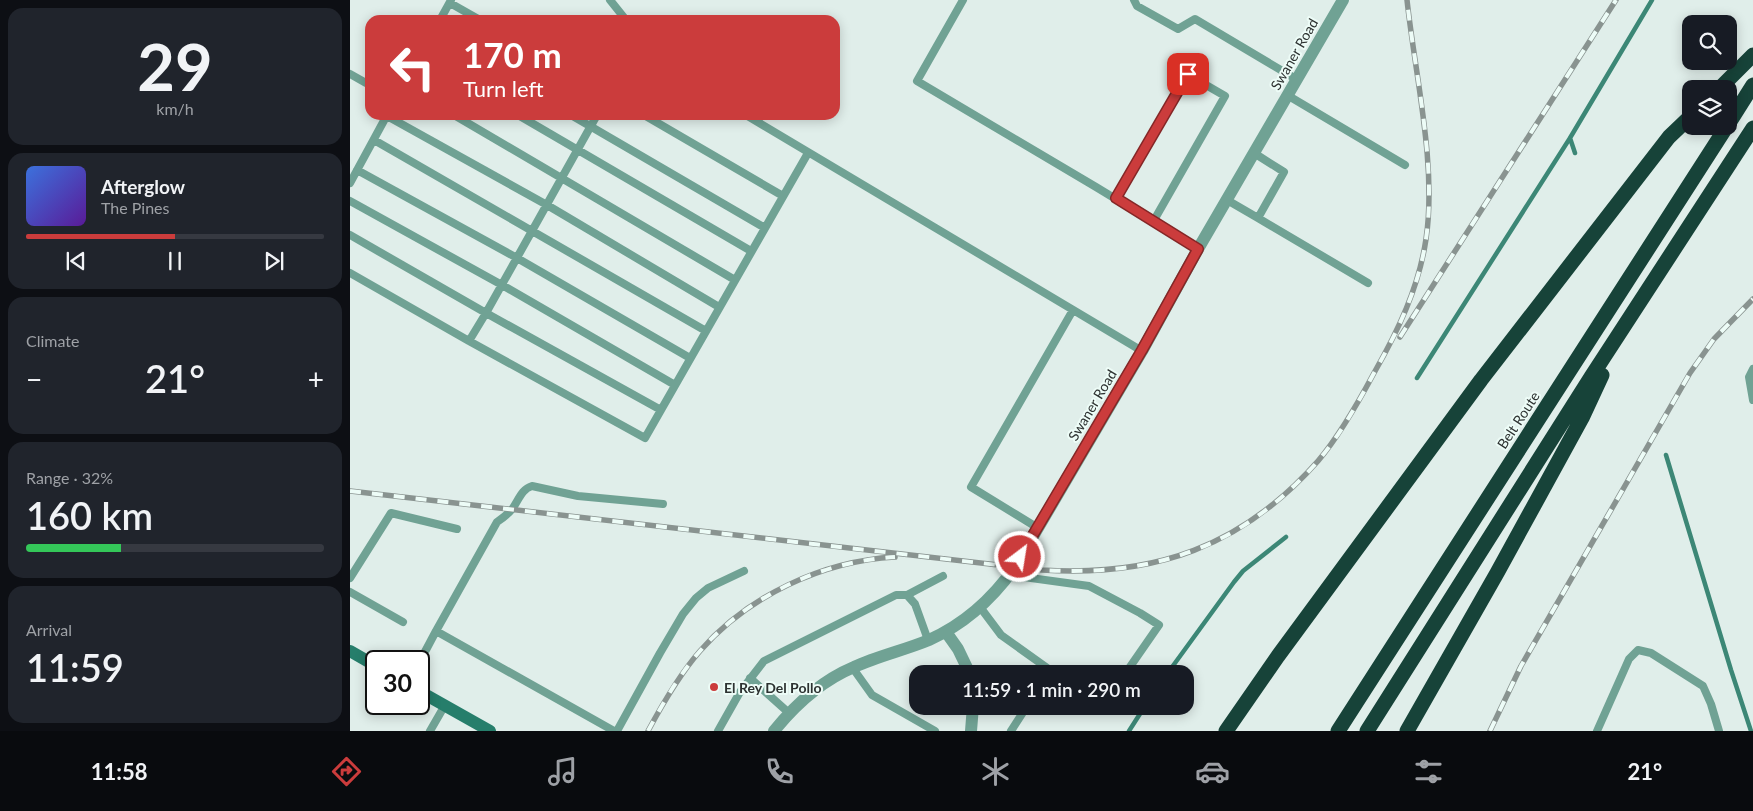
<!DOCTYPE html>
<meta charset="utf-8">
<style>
:root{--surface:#171b24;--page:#20242c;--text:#f1f3f6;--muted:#9ea1a6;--line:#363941;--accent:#cb3c3c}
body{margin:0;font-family:Lato,sans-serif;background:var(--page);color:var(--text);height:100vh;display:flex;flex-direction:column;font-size:19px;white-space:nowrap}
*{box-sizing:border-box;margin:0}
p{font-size:16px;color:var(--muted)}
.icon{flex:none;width:28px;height:28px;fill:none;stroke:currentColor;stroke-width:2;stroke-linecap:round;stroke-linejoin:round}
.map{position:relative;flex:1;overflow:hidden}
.sheet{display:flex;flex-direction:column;gap:8px;padding:8px;background:#0d0f14;width:350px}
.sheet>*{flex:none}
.guide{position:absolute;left:15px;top:15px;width:475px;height:105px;border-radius:15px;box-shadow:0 2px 12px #0003;background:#cb3c3c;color:#fff;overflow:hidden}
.fabs{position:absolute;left:1332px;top:15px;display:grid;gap:10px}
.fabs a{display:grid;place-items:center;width:55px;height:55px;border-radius:10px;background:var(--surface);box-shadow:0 2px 12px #0003;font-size:25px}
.speed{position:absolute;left:15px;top:650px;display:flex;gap:10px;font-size:25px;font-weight:700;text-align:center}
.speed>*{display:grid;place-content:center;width:65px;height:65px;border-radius:50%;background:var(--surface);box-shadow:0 2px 12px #0003;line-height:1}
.speed .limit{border:2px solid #111;border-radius:8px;background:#fff;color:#111}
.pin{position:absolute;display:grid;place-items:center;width:42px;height:42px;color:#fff;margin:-21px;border-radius:10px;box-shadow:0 2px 8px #0006}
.me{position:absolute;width:55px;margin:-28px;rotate:31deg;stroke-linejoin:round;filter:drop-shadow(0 0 4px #0008)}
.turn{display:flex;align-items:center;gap:18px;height:105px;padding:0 15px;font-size:22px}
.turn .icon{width:65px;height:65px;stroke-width:2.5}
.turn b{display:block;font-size:35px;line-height:42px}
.big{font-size:38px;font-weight:600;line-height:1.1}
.sheet .card{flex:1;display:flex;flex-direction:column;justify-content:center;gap:8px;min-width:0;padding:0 18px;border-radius:15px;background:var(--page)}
.sheet .dial{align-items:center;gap:0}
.dial b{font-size:65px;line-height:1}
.song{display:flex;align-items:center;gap:15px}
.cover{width:60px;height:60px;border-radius:8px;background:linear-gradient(135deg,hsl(220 70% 55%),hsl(270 70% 35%))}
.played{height:5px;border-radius:2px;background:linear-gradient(90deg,var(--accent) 50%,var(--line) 50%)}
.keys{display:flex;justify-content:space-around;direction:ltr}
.heat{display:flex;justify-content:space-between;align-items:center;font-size:28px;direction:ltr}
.charge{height:8px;border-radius:4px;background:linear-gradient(90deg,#34c759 32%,var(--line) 0)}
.trip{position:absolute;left:559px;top:665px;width:285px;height:50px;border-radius:15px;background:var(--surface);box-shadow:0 2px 12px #0003;font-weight:600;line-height:50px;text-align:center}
.dock{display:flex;height:80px;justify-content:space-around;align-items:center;background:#090b0e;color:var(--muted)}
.dock .icon{width:35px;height:35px}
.dock .active{color:var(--accent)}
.dock b{font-size:22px;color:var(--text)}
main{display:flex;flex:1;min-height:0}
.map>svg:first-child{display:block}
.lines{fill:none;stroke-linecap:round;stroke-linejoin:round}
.stream{stroke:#3c8776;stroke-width:4.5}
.lane{stroke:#70a294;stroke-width:8}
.street{stroke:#70a294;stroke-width:12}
.secondary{stroke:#267e6b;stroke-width:12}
.highway{stroke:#174339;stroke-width:15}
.rail-casing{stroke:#899390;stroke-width:5.5}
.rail{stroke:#edfcf7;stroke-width:4;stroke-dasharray:11;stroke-linecap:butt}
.route-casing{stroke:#842727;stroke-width:12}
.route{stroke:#cb3c3c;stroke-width:9}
.poi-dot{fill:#cb3c3c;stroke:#edfcf7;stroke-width:2}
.labels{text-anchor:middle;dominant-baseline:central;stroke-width:4;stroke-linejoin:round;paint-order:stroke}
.street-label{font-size:14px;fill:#2d3231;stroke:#edfcf7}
.poi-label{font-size:14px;font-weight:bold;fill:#2d3231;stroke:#edfcf7;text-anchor:start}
</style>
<main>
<section class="sheet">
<div class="card dial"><b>29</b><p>km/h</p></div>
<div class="card">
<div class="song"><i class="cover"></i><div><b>Afterglow</b><p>The Pines</p></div></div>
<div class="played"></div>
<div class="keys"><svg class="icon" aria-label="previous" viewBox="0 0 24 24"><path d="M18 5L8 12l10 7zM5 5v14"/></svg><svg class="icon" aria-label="pause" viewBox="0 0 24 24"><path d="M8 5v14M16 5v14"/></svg><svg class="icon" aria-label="next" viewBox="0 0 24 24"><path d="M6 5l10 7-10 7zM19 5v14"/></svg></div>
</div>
<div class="card"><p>Climate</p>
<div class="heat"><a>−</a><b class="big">21°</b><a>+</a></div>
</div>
<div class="card"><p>Range · 32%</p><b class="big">160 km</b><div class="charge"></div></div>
<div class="card"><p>Arrival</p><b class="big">11:59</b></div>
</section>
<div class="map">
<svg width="1403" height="731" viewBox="0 0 1403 731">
<rect width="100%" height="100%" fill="#e0eeea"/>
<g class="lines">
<path class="stream" d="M1220,138L1225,153
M1067,378L1220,138L1302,0
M1316,455L1381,670L1401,731
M817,674L884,582L893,571L936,537
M779,731L795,706"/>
<path class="lane" d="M260,0L276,20
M613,0L567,81L746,187L848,249
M784,0L787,6L828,29L845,19L946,79
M100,3L130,20
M90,20L101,0
M0,74L16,83
M937,95L1055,165
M104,115L385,280
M168,115L401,251
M221,115L415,228
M247,115L136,313L311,410L458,153
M294,115L433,196
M396,115L792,351
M37,116L197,205L369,307
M24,140L356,331
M7,170L167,258L340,358
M0,183L37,115
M766,199L837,74L875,96L803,222
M877,200L908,218L934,172L904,153
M0,201L152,285L325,385
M908,218L1018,283
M0,235L136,313L119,341L0,273
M119,341L295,438L311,410
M1403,369L1399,377L1403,400
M688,528L621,487L723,310
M659,575L739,586L790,613L809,625L775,674
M0,578L41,513L107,529
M0,592L53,622
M557,595L593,576
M630,607L651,635L700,670L697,674
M86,631L147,522C153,518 159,513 163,508C169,499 172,489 182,486L228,496L313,504
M69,663L86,631L264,731
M502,667L522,695L585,731
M400,678L439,713
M80,731L95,705
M267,731L310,653L333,614L346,598L358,588L394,571
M368,731L390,692L414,661L546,595H557L565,604L578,640
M661,731L677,706
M1247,731L1279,659L1288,650L1301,653L1353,686L1361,704L1369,731"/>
<path class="street" d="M596,632L608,649L620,674
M424,731C445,705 473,680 504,667C528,656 555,650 579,640C615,624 643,598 665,567L792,351L848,249L993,0
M621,731L623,706"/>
<path class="secondary" d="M0,651L26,666
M69,691L140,731"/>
<path class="highway" d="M1369,89L1403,55
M1379,123L1403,85
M876,731L928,656L1131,380L1319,137L1341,116
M988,731L1377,126
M1017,731L1241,377L1403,128
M1057,731L1147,573L1232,418L1252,375"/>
<g class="rail-casing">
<path id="rail" d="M1050,337L1266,0
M0,491L692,570C805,577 892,547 968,461C990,435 1008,403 1024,373C1048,331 1069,287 1076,239C1087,165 1065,75 1057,0
M298,731C313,703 329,675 350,651C398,596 472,561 545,557
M1140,731L1171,666L1340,373L1364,339L1403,299"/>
</g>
<use href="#rail" class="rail"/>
</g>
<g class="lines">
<g class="route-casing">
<path id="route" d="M670,557L792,350L848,249L766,198L838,74"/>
</g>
<use href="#route" class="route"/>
</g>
<circle class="poi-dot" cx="364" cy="687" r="5"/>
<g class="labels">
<g class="street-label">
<text transform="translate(944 54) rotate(-60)">Swaner Road</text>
<text transform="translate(742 405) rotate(-59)">Swaner Road</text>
<text transform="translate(1168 420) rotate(-57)">Belt Route</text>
</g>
<g class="poi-label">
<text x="374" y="687">El Rey Del Pollo</text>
</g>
</g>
</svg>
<div class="fabs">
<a><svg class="icon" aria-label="search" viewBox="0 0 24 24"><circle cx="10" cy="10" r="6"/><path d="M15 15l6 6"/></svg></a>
<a><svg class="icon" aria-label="layers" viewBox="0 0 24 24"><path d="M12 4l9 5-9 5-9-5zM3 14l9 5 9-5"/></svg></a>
</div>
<div class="speed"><div class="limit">30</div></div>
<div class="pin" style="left:838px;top:74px;background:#d93025"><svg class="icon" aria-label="arrive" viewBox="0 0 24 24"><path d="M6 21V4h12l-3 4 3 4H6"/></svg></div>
<svg class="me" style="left:670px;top:557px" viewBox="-20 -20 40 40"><circle r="17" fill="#cb3c3c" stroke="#fff" stroke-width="3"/><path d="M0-11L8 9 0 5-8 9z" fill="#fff"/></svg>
<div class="trip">11:59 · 1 min · 290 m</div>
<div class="guide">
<div class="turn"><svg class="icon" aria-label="left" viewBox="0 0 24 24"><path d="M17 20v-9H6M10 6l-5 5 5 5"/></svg><div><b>170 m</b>Turn left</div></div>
</div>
</div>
</main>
<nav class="dock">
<b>11:58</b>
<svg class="icon active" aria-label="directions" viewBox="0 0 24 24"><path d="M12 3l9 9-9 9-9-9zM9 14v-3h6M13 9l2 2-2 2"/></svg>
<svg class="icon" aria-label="music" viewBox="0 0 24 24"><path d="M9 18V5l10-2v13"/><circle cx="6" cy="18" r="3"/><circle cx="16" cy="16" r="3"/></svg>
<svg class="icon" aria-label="phone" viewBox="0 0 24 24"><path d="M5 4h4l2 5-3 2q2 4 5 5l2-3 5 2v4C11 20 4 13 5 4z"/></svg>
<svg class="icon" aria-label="climate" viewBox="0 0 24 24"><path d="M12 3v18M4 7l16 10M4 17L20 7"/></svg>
<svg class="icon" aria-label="car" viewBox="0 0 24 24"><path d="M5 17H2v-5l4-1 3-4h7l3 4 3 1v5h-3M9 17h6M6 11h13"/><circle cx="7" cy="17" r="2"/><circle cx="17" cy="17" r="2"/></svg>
<svg class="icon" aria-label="filters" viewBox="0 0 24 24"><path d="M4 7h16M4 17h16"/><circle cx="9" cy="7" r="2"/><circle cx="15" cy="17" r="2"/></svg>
<b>21°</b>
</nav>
